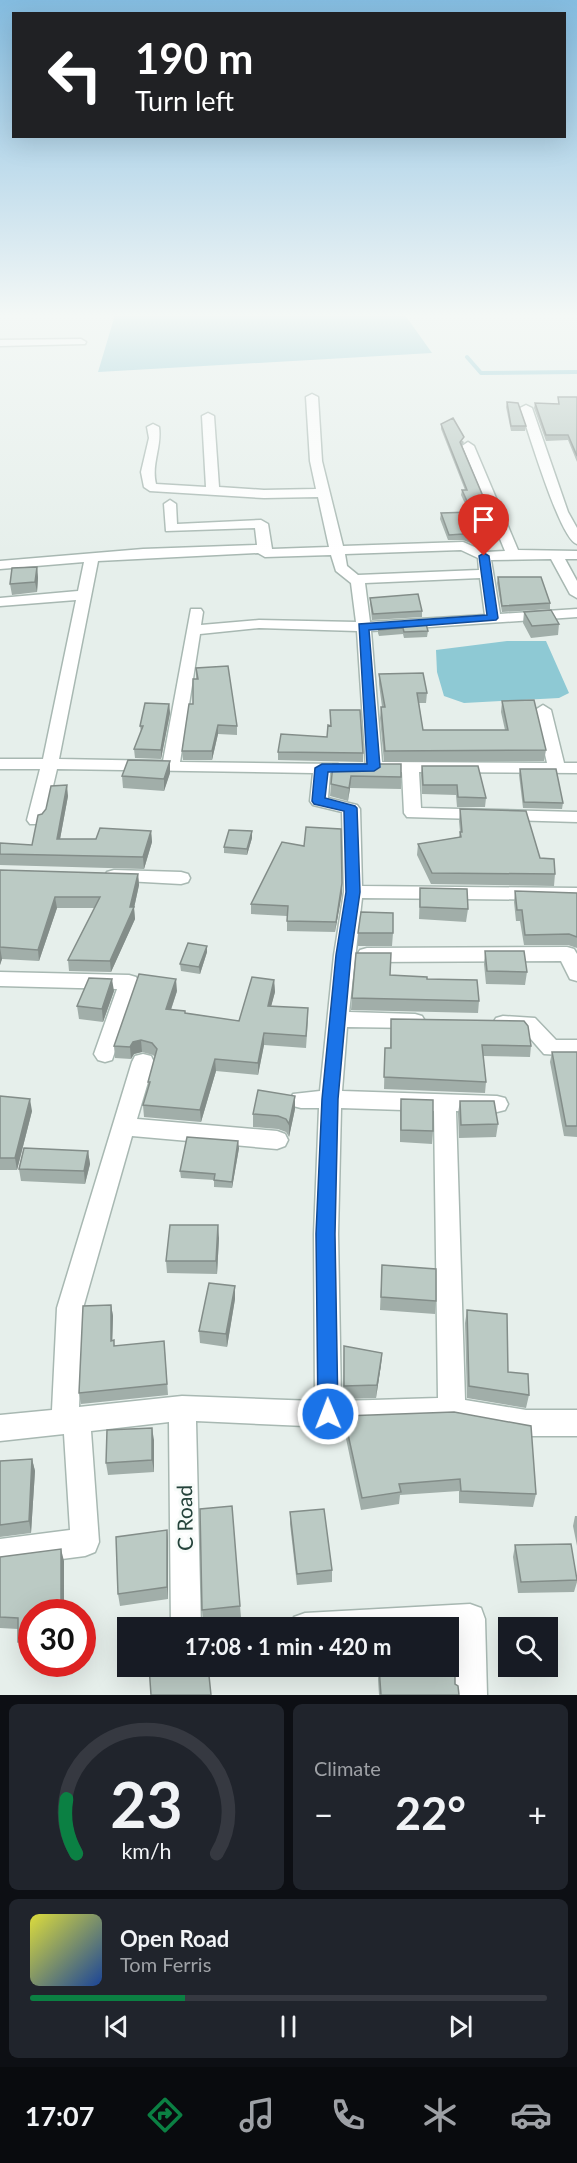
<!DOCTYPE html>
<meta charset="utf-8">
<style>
:root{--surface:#171b24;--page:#20242c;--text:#f1f3f6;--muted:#9ea1a6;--line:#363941;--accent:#0b8043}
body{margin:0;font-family:Lato,sans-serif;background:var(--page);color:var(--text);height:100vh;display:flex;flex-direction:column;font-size:22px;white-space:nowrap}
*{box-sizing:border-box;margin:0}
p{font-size:20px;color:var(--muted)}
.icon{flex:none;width:33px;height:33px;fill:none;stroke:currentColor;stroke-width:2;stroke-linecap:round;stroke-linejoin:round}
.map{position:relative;height:1695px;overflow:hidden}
.side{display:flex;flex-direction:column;gap:9px;padding:9px;background:#0d0f14;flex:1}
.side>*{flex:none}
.hud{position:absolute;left:12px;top:12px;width:554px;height:126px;border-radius:0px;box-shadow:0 6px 24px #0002;background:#202124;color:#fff;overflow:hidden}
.fabs{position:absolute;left:498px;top:1617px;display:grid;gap:12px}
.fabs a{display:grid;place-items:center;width:60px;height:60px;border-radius:0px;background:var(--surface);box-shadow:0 6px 24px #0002;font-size:30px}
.speed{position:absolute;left:18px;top:1599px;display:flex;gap:12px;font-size:30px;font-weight:700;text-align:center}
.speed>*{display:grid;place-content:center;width:78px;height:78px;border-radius:50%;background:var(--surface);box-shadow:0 6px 24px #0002;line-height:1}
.speed .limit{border:9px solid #d22;background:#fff;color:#111}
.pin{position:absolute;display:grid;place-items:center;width:51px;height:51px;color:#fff;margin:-62px -26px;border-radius:50% 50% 50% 0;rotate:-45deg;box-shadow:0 0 6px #0007}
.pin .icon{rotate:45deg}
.me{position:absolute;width:66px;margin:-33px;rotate:359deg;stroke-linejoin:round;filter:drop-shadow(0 0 4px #0008)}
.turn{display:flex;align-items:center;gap:21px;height:126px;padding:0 24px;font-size:27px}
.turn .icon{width:78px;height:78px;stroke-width:2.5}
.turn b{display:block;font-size:42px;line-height:51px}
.big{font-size:45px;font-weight:700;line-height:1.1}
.side .card{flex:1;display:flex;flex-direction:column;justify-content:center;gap:9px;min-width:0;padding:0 21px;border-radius:9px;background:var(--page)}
.side .dial{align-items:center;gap:0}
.dial svg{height:156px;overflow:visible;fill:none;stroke:var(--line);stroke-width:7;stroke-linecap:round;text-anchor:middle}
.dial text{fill:var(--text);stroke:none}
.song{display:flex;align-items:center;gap:18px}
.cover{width:72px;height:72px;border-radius:9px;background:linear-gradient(135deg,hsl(60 70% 55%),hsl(220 70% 35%))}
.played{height:6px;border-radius:3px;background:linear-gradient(90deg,var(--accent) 30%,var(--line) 30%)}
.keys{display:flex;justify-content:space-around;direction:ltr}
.heat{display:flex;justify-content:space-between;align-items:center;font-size:33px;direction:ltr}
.side .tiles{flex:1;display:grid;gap:9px;grid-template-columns:1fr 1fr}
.card:last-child{grid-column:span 2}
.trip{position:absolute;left:117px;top:1617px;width:342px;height:60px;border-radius:0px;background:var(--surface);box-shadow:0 6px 24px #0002;font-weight:700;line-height:60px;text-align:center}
.tabs{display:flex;height:96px;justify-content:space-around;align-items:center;background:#090b0e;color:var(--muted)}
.tabs .icon{width:42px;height:42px}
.tabs .current{color:var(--accent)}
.tabs b{font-size:27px;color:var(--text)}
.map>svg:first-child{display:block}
.water{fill:#8ec9d4}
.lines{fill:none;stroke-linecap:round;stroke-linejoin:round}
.stream{stroke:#8ec9d4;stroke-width:4}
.minor-casing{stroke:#a8b8b2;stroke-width:3}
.minor{fill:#fff;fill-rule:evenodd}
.wall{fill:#a1aea9}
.shaded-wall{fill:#838d89}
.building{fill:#bbcac4;stroke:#838d89;stroke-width:1.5}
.route{fill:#1a73e8;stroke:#114b97;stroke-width:1.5}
.labels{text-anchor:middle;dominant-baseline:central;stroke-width:6;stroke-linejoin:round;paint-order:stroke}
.near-street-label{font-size:21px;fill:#24423a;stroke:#f7fbf9}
</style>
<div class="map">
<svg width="577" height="1695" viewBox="0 0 577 1695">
<rect width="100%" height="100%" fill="#e6efeb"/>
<path class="water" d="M115,315H405L432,353L98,372Z
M507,641H546L569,693L559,698L464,703L444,696L437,672L436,650Z"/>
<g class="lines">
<path class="stream" d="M467,357L481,373L577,372"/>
<g class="minor-casing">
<path id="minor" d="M81,339L86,342L85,344L0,346V340Z
M312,394L318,397L322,461L343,546L463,542L486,552L505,551L462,446L468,442L474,446L518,550L577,551V559H565L577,581V598L570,594L551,559L491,560L500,614L577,609V617L371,631L382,762L547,763L535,710L543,705L551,710L564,763H577V773L419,772L421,808L577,812V822L407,817L404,813L402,772H374L366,767L357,631L259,628L200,634L180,762L338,764L340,768L338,772L330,773L328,798L357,805L360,809L362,886L577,888V900L362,898L349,1012L415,1014L422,1016L425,1021L422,1026L415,1028L347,1027L342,1091L497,1096L505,1098L508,1104L505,1110L497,1112L456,1111L465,1400L526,1410H577V1436H526L452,1422L328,1427L196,1421L201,1628H171L169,1422L91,1431L99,1542L95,1552L85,1556L0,1567V1539L70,1530L64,1434L0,1441V1415L52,1410L57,1308L132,1062L135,1056L143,1054L151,1056L154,1062L137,1119L277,1131L285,1134L288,1140L285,1146L277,1149L132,1136L83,1308L79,1407L182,1396L315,1401L314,1234L319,1108H301L293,1106L290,1100L293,1094L320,1091L334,955L344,892L342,812L313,805L310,801L313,773L57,769L45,820L42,824H30L27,820L40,769H0V759H43L76,600L0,606V598L78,591L84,562L0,569V561L143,549L257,545L255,528L166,531L164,504L170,500L176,504L177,524L261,520L268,524L272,549L329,547L318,497L264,498L150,491L144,487L141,472L149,438L147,427L153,424L159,427C162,447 151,464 156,484L206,487L202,416L208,413L214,416L219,487L264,490L316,489L310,461L306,397ZM461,550L478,558L479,570L358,575L347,566L345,554ZM258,553L265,557L331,555L336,571L351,583L356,622L259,620L201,625L203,612L201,609H191L163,761L59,759L98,561ZM480,578L485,615L370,622L365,583ZM341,1108L434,1111L438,1398L341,1401L338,1234Z
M526,405L532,408L568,512L577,528V544C560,540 528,429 520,408Z
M114,870L181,872L188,874L190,878L188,882L181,884L107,880L105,876L107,872Z
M567,947L574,949L577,954V981L570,979L561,961L367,962L360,960L357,955L360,950L367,948Z
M0,972L129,975L136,977L139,982L112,1060L105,1062L98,1060L94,1054L117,989L0,986Z
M503,1016L535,1018L556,1040H577V1056L544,1054L523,1030L496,1028L493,1023L496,1018Z
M470,1604L481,1608L485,1619L487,1695H455V1635H448V1628H290L294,1617L305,1613Z"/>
</g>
<use href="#minor" class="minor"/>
</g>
<path class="wall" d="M558,397H577V462L568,440L546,441L534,408L535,403L558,404Z
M507,402L526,426L525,431H511L506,407Z
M441,424L464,442L462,445L491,515L490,520L489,521L498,537L497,542L473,544L463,540H448L440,519L441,513L469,512L461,495L462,490H465L441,429Z
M37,567L38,578L37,592L12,595L10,584Z
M498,577L550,603V609L502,612L497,583Z
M370,598L422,611V617L372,620L370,603Z
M524,612L559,624L558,635L531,638L523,623Z
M426,624L428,631L427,637L404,638L403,634L379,636L378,633V627Z
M196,668L237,726V735L218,734L212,760H183L182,751L193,704L196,679Z
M379,674L427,693L426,703H419L423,730H505L501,712L502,701L546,750L544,761L384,762L380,718L381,707H382L379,684Z
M169,704L170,713L161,759L135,758L134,749L141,732L140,726Z
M278,752L363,753V762L278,760Z
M170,761V773L164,791L123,788L122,776Z
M333,764L401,777V789L350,788L348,801L330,796Z
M422,766L486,798L485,807H457L456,795L422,794L421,775Z
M520,769L563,803L562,809L523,808L519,775Z
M68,796L60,839H96L151,831L152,842L144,869L0,865V843L32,845L42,814Z
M460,809L540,858L555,874L554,886L431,884L417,855L418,844L459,837L460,832L459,821Z
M252,831V838L247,855L224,853V847Z
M0,870L138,874L139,885L134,908L135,919L111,972L69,971L68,960L95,908H57L39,961L2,959L0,965Z
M342,883V893L335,932L287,931V916L251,914V904Z
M420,888L468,909L466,922L419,919Z
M515,891L577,893V948L568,945H524L520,921H516L514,902Z
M358,933H393L392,946H358Z
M207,946V952L200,974L181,971L180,964Z
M485,951L527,972L525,985L486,984L484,964Z
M390,975L427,979L479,1001L478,1013L351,1010L352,998Z
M274,980L275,992L271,1006L308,1020L306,1048L264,1045L258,1075L216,1071L201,1122L144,1117L143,1105L148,1087V1082L155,1057L153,1055L142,1052L134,1054L131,1059L115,1058L114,1046L177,991L171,1010L186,1013L239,1021Z
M114,991L103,1022L79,1019L77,1006Z
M391,1019L531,1046L530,1057L483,1056L486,1082L485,1093L384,1089L385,1048H390Z
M552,1052H577V1137L564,1136L550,1062Z
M0,1096L32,1111L17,1170H0Z
M401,1099L433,1131L432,1144L400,1142V1112Z
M460,1101L498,1124L496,1137L459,1138L458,1113Z
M295,1109L289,1137L286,1132L278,1129L253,1127V1114Z
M239,1148L232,1188L214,1187V1180L181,1178L180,1171Z
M88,1151L90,1164L85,1184L21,1181L19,1169Z
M219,1238L217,1274L167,1273L166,1261Z
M382,1265L436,1301L435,1314L380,1310Z
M235,1286V1299L227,1347L200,1343L199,1331Z
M111,1305L113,1316L112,1341L115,1346L165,1352L168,1395L81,1404L79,1393Z
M467,1310L508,1372L529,1395L526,1408L467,1398L465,1323Z
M344,1346L382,1353L381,1365L376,1398L343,1399Z
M344,1416L536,1494L533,1507L459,1503V1491L400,1495L399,1504L361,1510L344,1429Z
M154,1440V1472L108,1475L106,1463Z
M32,1459L35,1471L31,1533L0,1537V1461Z
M290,1512L332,1570V1582L297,1585L290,1524Z
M575,1516H577V1546L573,1526Z
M167,1530L168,1542V1599L120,1606L118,1594Z
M515,1545L577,1577V1582L574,1592L518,1593L513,1557Z
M0,1557L64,1561L32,1612V1652L21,1653L18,1642V1629L0,1628Z
M240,1606L241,1617L203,1622L202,1610Z
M379,1667L459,1695H379L378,1679Z"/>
<path class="shaded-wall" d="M37,567L38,578L37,592L35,582Z
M169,704L170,713L161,759V750Z
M218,725V734L212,760V751Z
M170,761V773L164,791V779Z
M351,776L350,788L348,801L349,788Z
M67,785L68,796L58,850L57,839Z
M151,831L152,842L144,869L143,857Z
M252,831V838L247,855V849Z
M138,874L139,885L134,908L135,919L111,972L110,961L130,907Z
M342,883V893L335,932L336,922Z
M55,897L57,908L39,961L38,950Z
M207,946V952L200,974L199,967Z
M0,947L2,959L0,965Z
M112,979L114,991L103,1022L102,1009Z
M176,979L177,991L167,1021L166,1009Z
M274,980L275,992L268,1018V1006Z
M264,1033V1045L258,1075V1063Z
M141,1040L142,1052L134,1054L131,1059L130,1047L133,1042Z
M215,1059L216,1071L201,1122L200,1110Z
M295,1096V1109L289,1137V1124Z
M30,1099L32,1111L17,1170L15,1158Z
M238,1141L239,1148L232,1188V1182Z
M88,1151L90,1164L85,1184L84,1171Z
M218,1225L219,1238L217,1274L216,1261Z
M235,1286V1299L227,1347L226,1334Z
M111,1305L113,1316L112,1352L111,1341Z
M382,1353L381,1365L376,1398L377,1385Z
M152,1428L154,1440V1472L152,1460Z
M32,1459L35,1471L31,1533L29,1521Z
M167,1530L168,1542V1599L167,1587Z
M61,1549L64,1561V1612H61Z"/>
<path class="building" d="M558,397H577V456L568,435H546L535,403L559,404Z
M507,402L518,403L526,426H511Z
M453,418L464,437L460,442L491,515H487L498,537L473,538L463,534L449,535L441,513L472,512L462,490H467L441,424Z
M37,567L35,582L10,584L12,568Z
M498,577H541L550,603L502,606Z
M418,594L422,611L373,614L370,598Z
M551,610L559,624L532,626L524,612Z
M426,624L428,631L404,632L403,628L379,630L378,627Z
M228,666L237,726L218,725L212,751H182L189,704H193V679H198L196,668Z
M423,673L427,693H417L423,730H508L502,701L534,700L546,750L385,751L381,707H385L379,674Z
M145,703L169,704L161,750L134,749L143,726H140Z
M330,710H360L363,753L278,752L281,734L327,737L328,725L331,726Z
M128,760L170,761L164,779L122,776Z
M333,764H401V777L351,776L349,788L331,784Z
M422,766H478L486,798L458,797L457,785H423Z
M520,769H556L563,803L524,802Z
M67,785L57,839H96L100,828L151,831L143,857L0,854V843L32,845L38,815L42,814L46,809L51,786Z
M460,809L526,811L540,858L554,859L555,874L432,873L418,844L461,837L460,832H462Z
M306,827L341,829L342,883L336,922L287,921L288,906L251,904L282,842L304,846Z
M229,830L252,831L247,849L224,847Z
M0,870L138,874L130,907H134L110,961L68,960L100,897H55L38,950L0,947Z
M420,888L467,889L468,909L420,907Z
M515,891L577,893V937L569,934L525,935L522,910H517Z
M361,912L393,913V933H358Z
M188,943L207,946L199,967L180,964Z
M485,951H524L527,972L487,971Z
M356,953H391L390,975L427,977V979L477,980L479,1001L352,998Z
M139,974L176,979L166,1009L185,1011V1013L239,1021L252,977L274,980L268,1006L308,1008L306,1036L264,1033L258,1063L215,1059L200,1110L143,1105L150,1082H148L157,1049L152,1043L141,1040L133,1042L130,1047L114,1046Z
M89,978L112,979L102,1009L77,1006Z
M391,1019L524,1021L528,1026L531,1046L482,1045L486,1082L384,1077L385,1048H391Z
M552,1052H577V1126H566Z
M258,1090L295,1096L289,1124L286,1119L278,1116L253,1114Z
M0,1096L30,1099L15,1158H0Z
M401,1099L433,1100V1131L401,1130Z
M460,1101H494L498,1124L461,1125Z
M187,1137L238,1141L232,1182L214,1180L215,1174L180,1171Z
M24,1148L88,1151L84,1171L19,1169Z
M170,1225H218L216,1261H166Z
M382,1265L436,1269V1301L381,1297Z
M209,1283L235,1286L226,1334L199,1331Z
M111,1305V1341L114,1340V1346L164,1341L167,1384L79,1393L83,1306Z
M467,1310L507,1314L508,1372L528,1374L529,1395L469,1386Z
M344,1346L382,1353L377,1385L344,1386Z
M454,1412L531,1426L536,1494L461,1491L460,1479L399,1484L401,1492L362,1498L344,1416Z
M152,1428V1460L106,1463L107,1430Z
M32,1459L29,1521L0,1525V1461Z
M232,1506L240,1606L202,1610L200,1509Z
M324,1509L332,1570L297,1574L290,1512Z
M167,1530V1587L118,1594L116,1537Z
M571,1544L577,1580L521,1582L515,1545Z
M61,1549V1612H32V1640L18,1642V1618L0,1617V1557Z
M149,1666H208L211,1695H151Z
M455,1666V1684L458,1686L459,1695H381L379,1667Z"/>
<linearGradient id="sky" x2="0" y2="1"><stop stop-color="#84bce0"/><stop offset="0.57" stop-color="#f4f8f6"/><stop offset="1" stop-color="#f4f8f6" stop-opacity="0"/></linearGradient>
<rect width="577" height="553" fill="url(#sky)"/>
<path class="route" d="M484,553L489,556L498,618L496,620L369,630L380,767L374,771L328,772L325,798L355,806L357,808L360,892L351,955L338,1099L335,1234L338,1414L335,1421L328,1424L321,1421L318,1414L316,1234L322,1099L336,955L346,892L344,811L314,804L312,801L315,768L322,764H367L359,624L487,615L479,556Z"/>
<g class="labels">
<g class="near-street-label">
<text transform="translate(184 1518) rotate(-91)">C Road</text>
</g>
</g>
</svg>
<div class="fabs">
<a><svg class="icon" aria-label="search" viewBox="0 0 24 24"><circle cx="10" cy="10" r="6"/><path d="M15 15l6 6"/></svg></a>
</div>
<div class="speed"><div class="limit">30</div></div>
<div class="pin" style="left:484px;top:556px;background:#d93025"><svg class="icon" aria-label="arrive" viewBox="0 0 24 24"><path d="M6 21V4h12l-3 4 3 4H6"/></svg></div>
<svg class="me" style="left:328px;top:1414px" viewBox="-20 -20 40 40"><circle r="17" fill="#1a73e8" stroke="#fff" stroke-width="3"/><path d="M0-11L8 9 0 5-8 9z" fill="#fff"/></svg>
<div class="trip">17:08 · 1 min · 420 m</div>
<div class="hud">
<div class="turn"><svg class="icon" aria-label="left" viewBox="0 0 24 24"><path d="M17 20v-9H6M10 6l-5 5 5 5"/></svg><div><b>190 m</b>Turn left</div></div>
</div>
</div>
<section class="side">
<div class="tiles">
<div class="card dial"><svg viewBox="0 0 100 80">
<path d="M14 69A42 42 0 1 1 86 69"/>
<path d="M14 69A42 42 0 0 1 9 41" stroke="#0b8043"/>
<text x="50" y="56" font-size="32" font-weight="700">23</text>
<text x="50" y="72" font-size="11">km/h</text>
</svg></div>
<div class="card"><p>Climate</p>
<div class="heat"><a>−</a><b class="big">22°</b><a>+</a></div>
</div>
<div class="card">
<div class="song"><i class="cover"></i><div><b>Open Road</b><p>Tom Ferris</p></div></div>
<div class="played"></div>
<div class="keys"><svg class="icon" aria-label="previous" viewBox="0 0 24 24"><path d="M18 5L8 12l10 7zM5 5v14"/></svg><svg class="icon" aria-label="pause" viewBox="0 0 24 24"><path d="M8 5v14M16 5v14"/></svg><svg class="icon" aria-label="next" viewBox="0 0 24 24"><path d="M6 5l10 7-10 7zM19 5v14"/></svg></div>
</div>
</div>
</section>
<nav class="tabs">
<b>17:07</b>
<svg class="icon current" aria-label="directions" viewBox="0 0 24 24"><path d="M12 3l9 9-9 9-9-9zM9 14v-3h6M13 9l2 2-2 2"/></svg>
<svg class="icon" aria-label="music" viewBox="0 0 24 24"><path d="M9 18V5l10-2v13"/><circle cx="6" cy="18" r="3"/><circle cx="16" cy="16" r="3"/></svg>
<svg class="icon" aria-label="phone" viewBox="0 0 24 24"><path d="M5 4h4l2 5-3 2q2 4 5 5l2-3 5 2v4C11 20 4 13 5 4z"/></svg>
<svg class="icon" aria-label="climate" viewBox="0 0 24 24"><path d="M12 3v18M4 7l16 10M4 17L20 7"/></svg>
<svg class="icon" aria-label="car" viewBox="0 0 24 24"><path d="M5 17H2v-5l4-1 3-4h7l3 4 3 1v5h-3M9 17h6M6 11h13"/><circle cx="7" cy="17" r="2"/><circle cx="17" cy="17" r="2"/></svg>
</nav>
